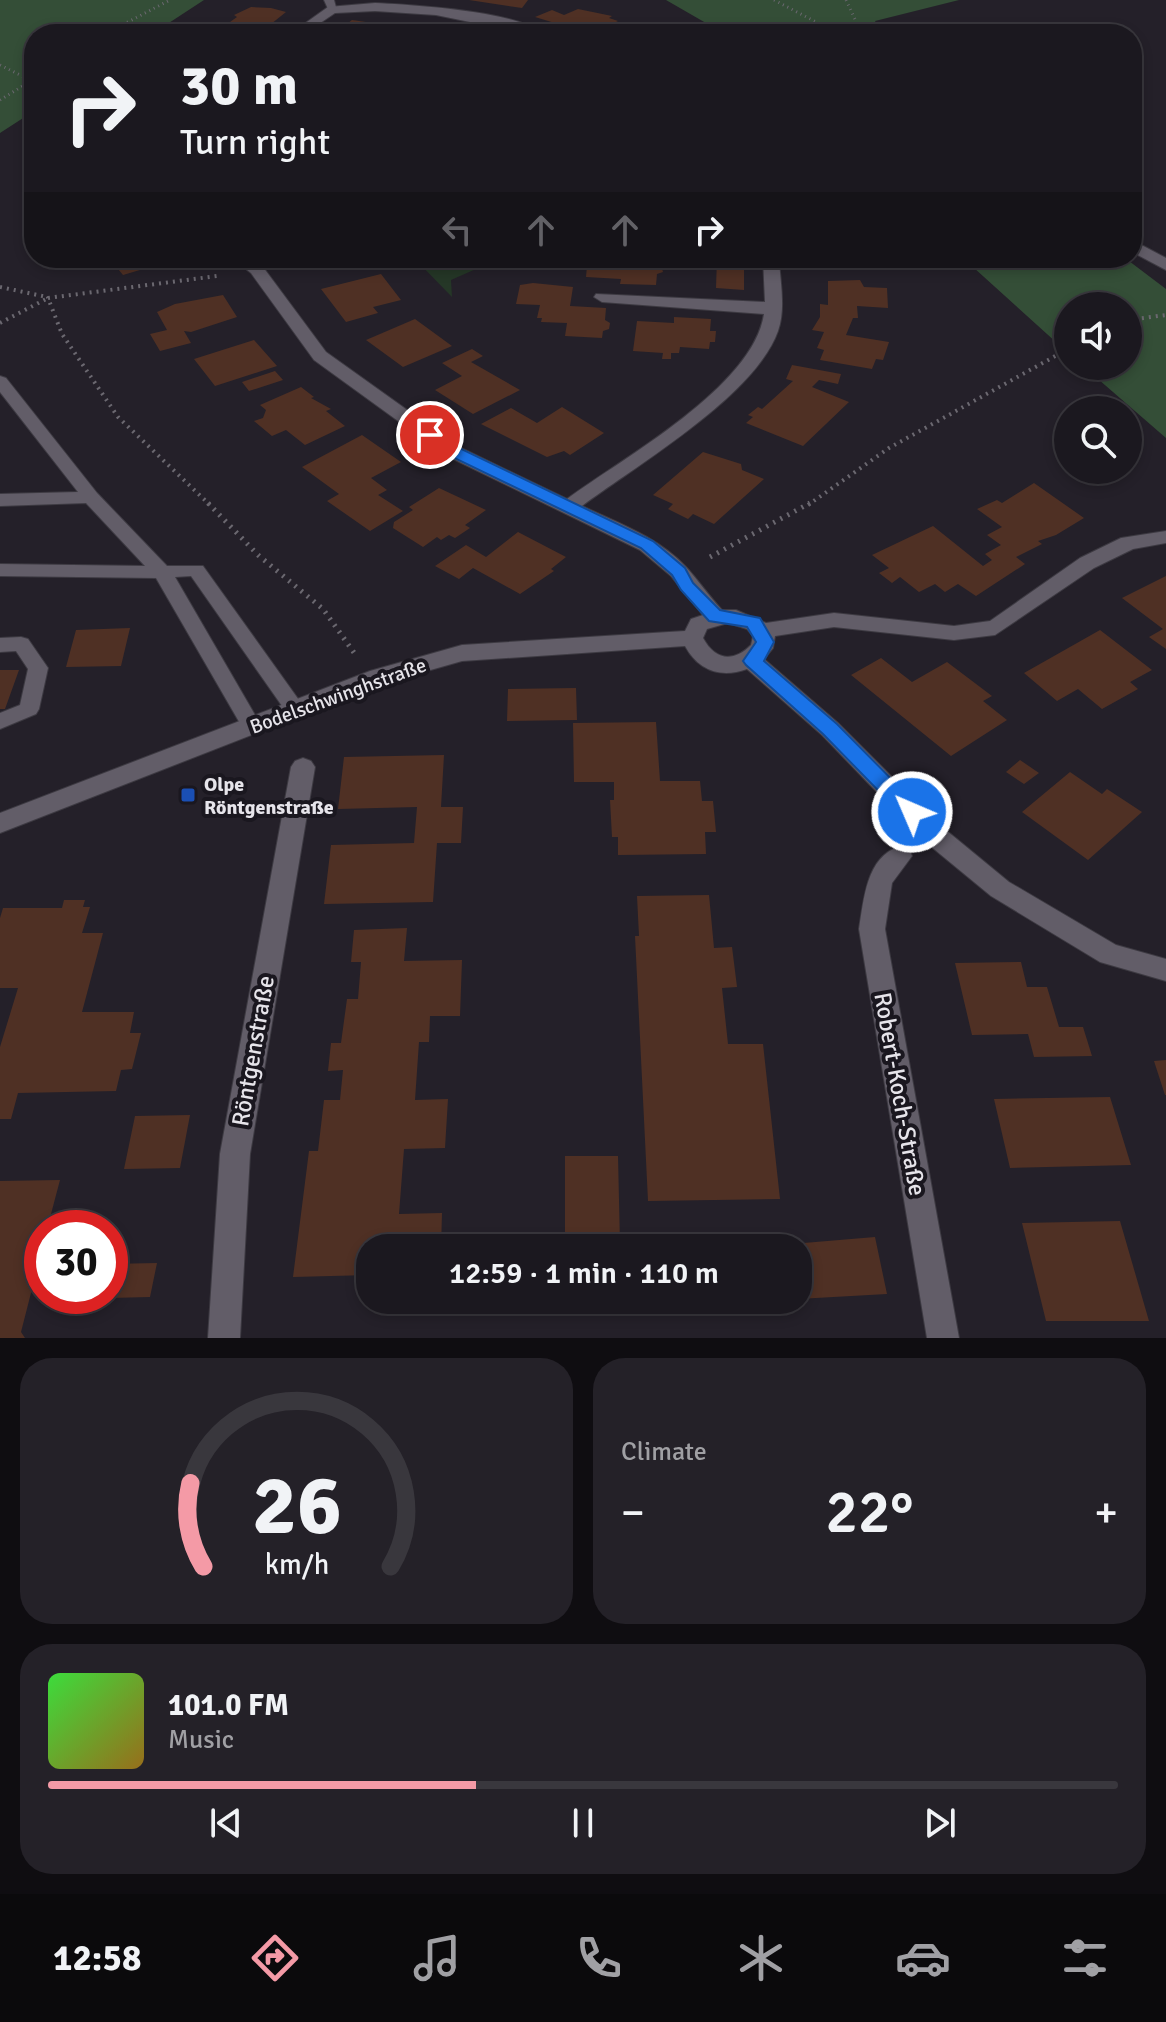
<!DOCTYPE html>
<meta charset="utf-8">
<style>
:root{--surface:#1b181f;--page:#242128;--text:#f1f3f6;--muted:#a0a0a4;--line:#39373d;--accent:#f49aa6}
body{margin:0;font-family:Signika,sans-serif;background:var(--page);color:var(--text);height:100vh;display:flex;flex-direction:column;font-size:30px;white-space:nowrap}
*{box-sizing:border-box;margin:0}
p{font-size:26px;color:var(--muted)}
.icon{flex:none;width:44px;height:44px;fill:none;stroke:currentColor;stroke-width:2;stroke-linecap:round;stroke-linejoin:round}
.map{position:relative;height:1338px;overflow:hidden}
.details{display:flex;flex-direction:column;gap:20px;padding:20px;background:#0f0d11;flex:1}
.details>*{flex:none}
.top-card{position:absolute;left:24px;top:24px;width:1118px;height:244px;border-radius:32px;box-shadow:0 4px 12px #0003,0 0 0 2px var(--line);background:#1b181f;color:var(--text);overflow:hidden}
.tools{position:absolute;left:1054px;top:292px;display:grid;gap:16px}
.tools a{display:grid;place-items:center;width:88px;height:88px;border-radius:50%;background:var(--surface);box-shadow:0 4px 12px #0003,0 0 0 2px var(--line);font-size:40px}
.speed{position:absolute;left:24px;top:1210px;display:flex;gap:16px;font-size:40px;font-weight:700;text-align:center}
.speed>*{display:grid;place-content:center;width:104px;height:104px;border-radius:50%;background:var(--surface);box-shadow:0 4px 12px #0003,0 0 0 2px var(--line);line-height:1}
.speed .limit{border:12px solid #d22;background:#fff;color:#111}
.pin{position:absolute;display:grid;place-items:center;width:68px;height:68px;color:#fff;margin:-34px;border:4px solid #fff;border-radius:50%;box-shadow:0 2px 8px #0007}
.me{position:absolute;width:88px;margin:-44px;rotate:315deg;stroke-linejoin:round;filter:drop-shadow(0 0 6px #0008)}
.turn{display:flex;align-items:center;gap:28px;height:168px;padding:0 24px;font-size:36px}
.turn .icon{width:104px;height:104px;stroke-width:2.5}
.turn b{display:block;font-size:56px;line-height:68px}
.lanes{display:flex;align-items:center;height:76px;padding:0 24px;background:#0003;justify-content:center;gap:40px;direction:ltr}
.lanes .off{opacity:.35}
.big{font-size:60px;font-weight:600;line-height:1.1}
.details .card{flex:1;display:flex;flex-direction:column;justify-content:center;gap:12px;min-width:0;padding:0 28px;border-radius:32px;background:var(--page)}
.details .dial{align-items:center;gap:0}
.dial svg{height:208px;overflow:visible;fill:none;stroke:var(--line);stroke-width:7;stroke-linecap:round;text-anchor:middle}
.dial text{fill:var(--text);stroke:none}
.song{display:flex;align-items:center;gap:24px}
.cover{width:96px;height:96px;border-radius:12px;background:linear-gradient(135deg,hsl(120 70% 55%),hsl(40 70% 35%))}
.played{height:8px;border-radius:4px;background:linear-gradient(90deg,var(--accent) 40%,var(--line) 40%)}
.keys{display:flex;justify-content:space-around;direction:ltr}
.heat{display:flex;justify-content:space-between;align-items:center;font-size:44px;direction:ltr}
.details .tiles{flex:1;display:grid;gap:20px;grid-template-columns:1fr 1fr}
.card:last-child{grid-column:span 2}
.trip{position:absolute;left:356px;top:1234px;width:456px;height:80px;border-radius:32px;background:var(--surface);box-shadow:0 4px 12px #0003,0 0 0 2px var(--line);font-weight:600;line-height:80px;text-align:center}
.tab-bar{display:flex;height:128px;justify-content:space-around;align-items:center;background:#0b0a0c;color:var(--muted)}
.tab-bar .icon{width:56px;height:56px}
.tab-bar .on{color:var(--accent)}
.tab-bar b{font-size:36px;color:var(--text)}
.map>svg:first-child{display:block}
.green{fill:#253727}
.forest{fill:#344e37}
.building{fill:#4f3024}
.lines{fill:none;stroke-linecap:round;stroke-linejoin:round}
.service-casing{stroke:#3d3a42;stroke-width:2}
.minor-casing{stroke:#3d3a42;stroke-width:2}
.path-far2{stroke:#6b6870;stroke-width:3;stroke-dasharray:1 4;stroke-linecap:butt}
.path-far1{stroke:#6b6870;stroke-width:4;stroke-dasharray:2 5;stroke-linecap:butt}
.path{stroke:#6b6870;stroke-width:5;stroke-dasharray:2 6;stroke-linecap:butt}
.service{fill:#625d68;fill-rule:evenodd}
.minor{fill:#625d68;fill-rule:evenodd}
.route{fill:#1a73e8;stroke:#114b97;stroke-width:2}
.transit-dot{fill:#1a4fb4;stroke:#1a171f;stroke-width:3}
.labels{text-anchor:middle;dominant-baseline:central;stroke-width:8;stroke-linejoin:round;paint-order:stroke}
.street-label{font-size:20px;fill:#e6e4ea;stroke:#1a171f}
.poi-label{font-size:20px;font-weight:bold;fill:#e6e4ea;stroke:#1a171f;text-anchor:start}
.near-street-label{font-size:24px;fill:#e6e4ea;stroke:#1a171f}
</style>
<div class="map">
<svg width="1166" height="1338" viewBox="0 0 1166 1338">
<rect width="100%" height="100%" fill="#242029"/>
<path class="green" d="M414,258H501L451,280L452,297Z"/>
<path class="forest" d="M0,0H204L152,34H34V111L0,133Z
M666,0H959L875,21L882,34H725Z
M963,258H1125L1166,289V438L1083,366H1128V306H1068V353Z"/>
<path class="building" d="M469,0H528L522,8Z
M251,7L271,8L286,12L266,28L230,22L237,17L234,15Z
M578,9L612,16L609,18L618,21L614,23L626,27L611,31L618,34H591L535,17L552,10L564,15Z
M352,20L394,26L384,34H334Z
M109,258H177V259L123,275Z
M583,258H659L663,272L657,274L656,285L620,284L621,279L586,277L587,266L582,264Z
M717,258L744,259V290L716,288Z
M827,258H855L859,269H830Z
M381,274L401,300L373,307L378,313L346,322L321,289Z
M860,280L864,287L887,288L888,308L857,306L858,318H853L846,335L889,342L883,360L876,359L872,369L820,360L824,350L817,348L824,332L812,330L820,317V304L828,305V281Z
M533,283L573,287L570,306L606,308L605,320L610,323L609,329L603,331L602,338L565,336L567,323L541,322L542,318H537L540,305L516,304L520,285Z
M223,295L237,317L191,332L184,331L191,343L160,351L150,334L167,330L157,312L175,304Z
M674,317L711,319L710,331H716L715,342H710L709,349L680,347L679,353H671V359H662L663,353L633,351L637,321L674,323Z
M415,319L452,346L403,367L366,340Z
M254,340L277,366L215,386L194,359Z
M472,349L483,356L471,362L520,390L473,414L435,390L462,376L442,363Z
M792,365L841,374L838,384L819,380L812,387L849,402L803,446L746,423L753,417L748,415L758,407L762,409L793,381L786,379Z
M275,371L283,380L249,391L242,382Z
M301,387L314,397L311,398L331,409L326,411L345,426L305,445L286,430L272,436L254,421L263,418L266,410L260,405Z
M562,407L604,433L570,455L564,451L547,457L481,424L511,408L537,423Z
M362,435L401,462L371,478L387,490L378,495L403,511L370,531L327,501L339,494L302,467Z
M703,452L741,464L742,470L764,479L714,524L693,514L688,519L668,509L673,504L653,495Z
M1034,483L1084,518L1056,535L1038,541L1042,544L1016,557L1025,564L976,596L958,584L945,592L935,584L919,592L900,577L892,583L879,573L889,568L872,555L933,526L983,566L992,560L985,554L1001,545L987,535L1002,527L977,509L997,500L1002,503Z
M439,488L486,510L465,525L470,528L455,538L449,535L441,540L437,537L423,547L393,528L394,522L413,510L409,507Z
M518,532L566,557L551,569L554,571L520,594L473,568L459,579L435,566L466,545L486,557Z
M1166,576V649L1149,637L1163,629L1122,598Z
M130,628L121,666L66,667L76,630Z
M1100,630L1152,670L1130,682L1138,689L1102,709L1078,689L1057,701L1024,673Z
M881,658L912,682L947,662L992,696L983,701L1007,720L951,756L851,675Z
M0,670H19L5,709H0Z
M576,688L577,720L507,721L508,689Z
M656,722L660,781H700L702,801H713L716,832H705L706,854L618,855V837H612L610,800H614V782H574L573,723Z
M444,755L441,807H463L461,843H437L433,902L324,904L331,845L414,843L417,807L338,809L344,757Z
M1020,760L1039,773L1024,784L1006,772Z
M1070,772L1102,794L1107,789L1142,812L1088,860L1022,812Z
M709,895L714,948L732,947L737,987L722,988L728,1044H763L780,1199L648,1201L635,936H639L637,896Z
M64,900H85L83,907H90L82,933H103L82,1012H134L130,1033H141L132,1069L121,1070L116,1091L18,1093L11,1119H0V1047L18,988H0V918L3,908H62Z
M407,928L404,961L462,960L460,1016H430L429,1042H419L415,1100L448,1099L445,1148L404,1149L399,1214L442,1213L441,1248H370V1275L293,1277L309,1151H318L324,1100H340L343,1070L328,1071L331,1043H341L347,999H358L361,962H351L354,930Z
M1021,962L1027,987H1047L1059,1027H1083L1092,1056L1034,1057L1028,1034L972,1035L955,963Z
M1166,1060V1095H1165L1154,1061Z
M1110,1097L1131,1165L1010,1168L994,1099Z
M190,1115L180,1168L124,1169L135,1116Z
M565,1156H618L620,1244H565Z
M60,1180L51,1214H73L70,1228H42V1289H32L21,1332L25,1338H0V1181Z
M1120,1221L1149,1321H1046L1022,1223Z
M875,1237L887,1294L798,1299V1248H743Z
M157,1263L150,1297L110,1298V1264Z"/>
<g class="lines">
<g class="service-casing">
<path id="service" d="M324,0H334L337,11H329Z
M0,376L6,378L97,493L167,566H203L301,703L304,708L301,713H287L191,576L175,577L262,727L259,732H245L156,578L0,576V564L145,566L86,503L0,506V494L78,492L0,392Z
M21,637L28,639L48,668L39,709L36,714L0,729V713L20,705L28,669L16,651L0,652V638Z"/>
</g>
<g class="minor-casing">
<path id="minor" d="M375,3C415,5 515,11 545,34H528L436,15L375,11L335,13L304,34H290L328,7Z
M1132,240L1166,258V270L1132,252Z
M232,258H250L263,267L326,352L459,447L567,499C624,457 753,387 764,314L602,302L594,297L596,294L765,302L763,258H779C780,282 786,308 778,331C755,396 637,465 582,506C618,523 658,537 686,567C698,580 709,596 722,610H736L766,623L834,613L954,626L990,621L1080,558L1121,538L1166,531V543L1133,549L1094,568L995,635L954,640L834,627L775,636L773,648L764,659L838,723L941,826L1009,882L1116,945L1166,959V981L1100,962L991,896L923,840L822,735L747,669C720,679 698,670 685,646L462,661L385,683L0,833V813L370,671L462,645L685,631L691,619L703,615L671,576L640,550L445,455L314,360L251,273ZM728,623L747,629L753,636L751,645C733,663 715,660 703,638L707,629Z
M303,758L311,761L315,767L250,1154L240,1338H208L220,1154L291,767L295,761Z
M900,846L909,849L912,856L892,883L885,929L959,1338H927L859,929C864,899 866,857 900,846Z"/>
</g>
<path class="path-far2" d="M774,0L839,34
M846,0L862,34
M105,34L170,0
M0,65L30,80
M0,100L34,79"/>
<path class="path-far1" d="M290,265L341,258
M0,287L47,297
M1128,320L1166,315
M0,323L48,298
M210,505L118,417L62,334L48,298L217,276
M808,505L889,448L1068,349"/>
<path class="path" d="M208,503L258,555L323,609L355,654
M710,557L810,503"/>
<use href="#service" class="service"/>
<use href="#minor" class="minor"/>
</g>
<path class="route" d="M424,432H435L457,447L653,541L685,568L693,583L720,610L760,618L774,642L764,661L837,724L919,807L922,812L919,818H905L823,734L746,665L743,661L756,642L747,627L709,621L681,590L672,575L641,548L446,454L424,438Z"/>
<rect class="transit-dot" x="180" y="787" width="16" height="16" rx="4"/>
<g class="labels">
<g class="street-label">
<text transform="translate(338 696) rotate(-20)">Bodelschwinghstraße</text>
</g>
<g class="poi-label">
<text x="204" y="784">Olpe<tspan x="204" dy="23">Röntgenstraße</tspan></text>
</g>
<g class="near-street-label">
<text transform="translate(253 1051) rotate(-80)">Röntgenstraße</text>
<text transform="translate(900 1094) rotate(80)">Robert-Koch-Straße</text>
</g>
</g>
</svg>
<div class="tools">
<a><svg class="icon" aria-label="sound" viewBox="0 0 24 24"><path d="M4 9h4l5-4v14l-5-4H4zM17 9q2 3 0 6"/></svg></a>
<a><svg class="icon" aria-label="search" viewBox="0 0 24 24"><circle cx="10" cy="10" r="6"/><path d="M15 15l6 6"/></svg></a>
</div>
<div class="speed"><div class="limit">30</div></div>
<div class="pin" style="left:430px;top:435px;background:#d93025"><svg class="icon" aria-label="arrive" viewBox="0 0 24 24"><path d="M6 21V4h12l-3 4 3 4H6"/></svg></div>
<svg class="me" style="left:912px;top:812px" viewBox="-20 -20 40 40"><circle r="17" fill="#1a73e8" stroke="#fff" stroke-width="3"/><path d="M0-11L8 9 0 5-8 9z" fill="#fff"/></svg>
<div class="trip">12:59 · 1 min · 110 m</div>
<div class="top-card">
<div class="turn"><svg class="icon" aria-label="right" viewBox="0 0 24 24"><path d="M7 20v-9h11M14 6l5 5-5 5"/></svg><div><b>30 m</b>Turn right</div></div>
<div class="lanes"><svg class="icon off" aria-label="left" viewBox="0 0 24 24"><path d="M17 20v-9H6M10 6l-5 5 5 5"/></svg><svg class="icon off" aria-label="ahead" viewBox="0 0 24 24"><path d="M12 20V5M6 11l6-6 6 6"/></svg><svg class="icon off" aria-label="ahead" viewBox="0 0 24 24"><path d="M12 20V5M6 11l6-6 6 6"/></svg><svg class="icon" aria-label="right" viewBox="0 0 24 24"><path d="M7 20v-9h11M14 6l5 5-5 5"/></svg></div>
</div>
</div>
<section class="details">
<div class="tiles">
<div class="card dial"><svg viewBox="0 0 100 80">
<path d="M14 69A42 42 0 1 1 86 69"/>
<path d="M14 69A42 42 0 0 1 9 37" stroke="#f49aa6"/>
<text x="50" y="56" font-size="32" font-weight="700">26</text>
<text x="50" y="72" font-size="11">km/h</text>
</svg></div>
<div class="card"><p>Climate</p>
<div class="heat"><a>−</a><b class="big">22°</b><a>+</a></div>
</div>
<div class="card">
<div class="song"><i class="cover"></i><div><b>101.0 FM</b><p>Music</p></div></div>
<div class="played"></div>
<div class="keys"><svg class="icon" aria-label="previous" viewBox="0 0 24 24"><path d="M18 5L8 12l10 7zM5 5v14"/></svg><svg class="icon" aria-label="pause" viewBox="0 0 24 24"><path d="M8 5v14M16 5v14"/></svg><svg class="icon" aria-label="next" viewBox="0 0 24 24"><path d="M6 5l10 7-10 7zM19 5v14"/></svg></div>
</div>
</div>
</section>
<nav class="tab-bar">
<b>12:58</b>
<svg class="icon on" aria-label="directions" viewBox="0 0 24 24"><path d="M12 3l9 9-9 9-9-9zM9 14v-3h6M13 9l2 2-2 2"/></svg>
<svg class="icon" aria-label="music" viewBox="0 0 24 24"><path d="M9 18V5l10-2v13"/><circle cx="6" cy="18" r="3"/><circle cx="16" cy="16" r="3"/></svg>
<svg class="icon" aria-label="phone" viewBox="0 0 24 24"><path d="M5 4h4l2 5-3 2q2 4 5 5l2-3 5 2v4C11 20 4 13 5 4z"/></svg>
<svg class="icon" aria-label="climate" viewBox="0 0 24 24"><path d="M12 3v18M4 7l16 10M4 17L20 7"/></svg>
<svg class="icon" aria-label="car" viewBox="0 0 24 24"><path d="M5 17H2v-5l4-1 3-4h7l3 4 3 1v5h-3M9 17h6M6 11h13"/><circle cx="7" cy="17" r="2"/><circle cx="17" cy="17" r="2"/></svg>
<svg class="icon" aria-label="filters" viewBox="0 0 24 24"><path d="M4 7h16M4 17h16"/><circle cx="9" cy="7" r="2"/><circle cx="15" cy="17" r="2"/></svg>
</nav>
